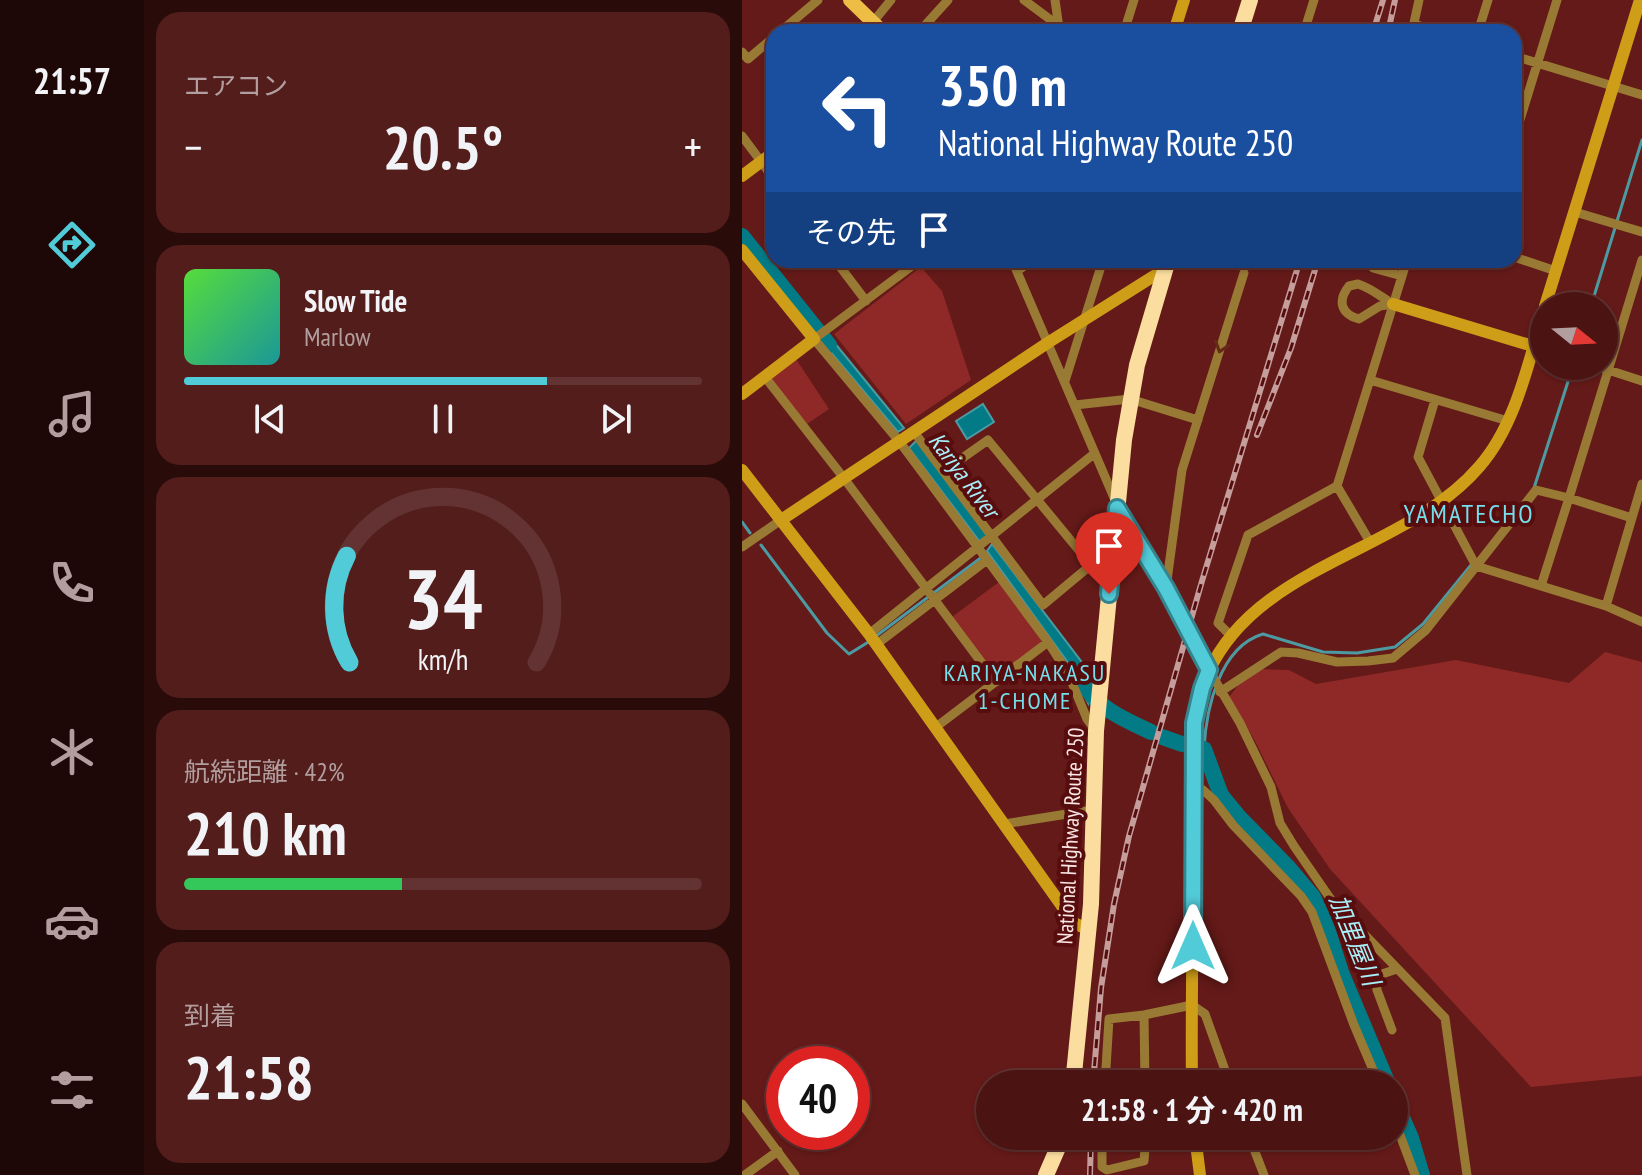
<!DOCTYPE html>
<html lang="ja">
<meta charset="utf-8">
<style>
:root{--surface:#4b1412;--page:#521d1b;--text:#f1f3f6;--muted:#b29e9f;--line:#623332;--accent:#52cbd9}
body{margin:0;font-family:"PT Sans Narrow","Noto Sans JP",sans-serif;background:var(--page);color:var(--text);height:100vh;display:flex;flex-direction:column;font-size:30px;white-space:nowrap}
*{box-sizing:border-box;margin:0}
p{font-size:26px;color:var(--muted)}
.icon{flex:none;width:44px;height:44px;fill:none;stroke:currentColor;stroke-width:2;stroke-linecap:round;stroke-linejoin:round}
.map{position:relative;flex:1;overflow:hidden}
.details{display:flex;flex-direction:column;gap:12px;padding:12px;background:#290b0a;width:598px}
.details>*{flex:none}
.top-card{position:absolute;left:24px;top:24px;width:756px;height:244px;border-radius:24px;box-shadow:0 2px 6px #0004,0 0 0 2px var(--line);background:#1a4fa0;color:#fff;overflow:hidden}
.needle{width:52px;rotate:108deg}
.tools{position:absolute;left:788px;top:292px;display:grid;gap:16px}
.tools a{display:grid;place-items:center;width:88px;height:88px;border-radius:50%;background:var(--surface);box-shadow:0 2px 6px #0004,0 0 0 2px var(--line);font-size:40px}
.speed{position:absolute;left:24px;top:1046px;display:flex;gap:16px;font-size:40px;font-weight:700;text-align:center}
.speed>*{display:grid;place-content:center;width:104px;height:104px;border-radius:50%;background:var(--surface);box-shadow:0 2px 6px #0004,0 0 0 2px var(--line);line-height:1}
.speed .limit{border:12px solid #d22;background:#fff;color:#111}
.pin{position:absolute;display:grid;place-items:center;width:68px;height:68px;color:#fff;margin:-82px -34px;border-radius:50% 50% 50% 0;rotate:-45deg;box-shadow:0 0 8px #0007}
.pin .icon{rotate:45deg}
.me{position:absolute;width:88px;margin:-44px;rotate:0deg;stroke-linejoin:round;filter:drop-shadow(0 0 6px #0008)}
.turn{display:flex;align-items:center;gap:28px;height:168px;padding:0 40px;font-size:36px}
.turn .icon{width:104px;height:104px;stroke-width:2.5}
.turn b{display:block;font-size:56px;line-height:68px}
.then{display:flex;align-items:center;height:76px;padding:0 40px;background:#0003;gap:16px;font-size:30px}
.big{font-size:60px;font-weight:700;line-height:1.1}
.details .widget{flex:1;display:flex;flex-direction:column;justify-content:center;gap:12px;min-width:0;padding:0 28px;border-radius:24px;background:var(--page)}
.details .dial{align-items:center;gap:0}
.dial svg{height:208px;overflow:visible;fill:none;stroke:var(--line);stroke-width:7;stroke-linecap:round;text-anchor:middle}
.dial text{fill:var(--text);stroke:none}
.song{display:flex;align-items:center;gap:24px}
.cover{width:96px;height:96px;border-radius:12px;background:linear-gradient(135deg,hsl(110 70% 55%),hsl(180 70% 35%))}
.played{height:8px;border-radius:4px;background:linear-gradient(90deg,var(--accent) 70%,var(--line) 70%)}
.keys{display:flex;justify-content:space-around;direction:ltr}
.heat{display:flex;justify-content:space-between;align-items:center;font-size:44px;direction:ltr}
.charge{height:12px;border-radius:6px;background:linear-gradient(90deg,#34c759 42%,var(--line) 0)}
.trip{position:absolute;left:234px;top:1070px;width:432px;height:80px;border-radius:40px;background:var(--surface);box-shadow:0 2px 6px #0004,0 0 0 2px var(--line);font-weight:700;line-height:80px;text-align:center}
main{display:flex;flex:1;min-height:0}
.menu{display:flex;flex-direction:column;width:144px;justify-content:space-around;align-items:center;background:#1e0807;color:var(--muted)}
.menu .icon{width:56px;height:56px}
.menu .active{color:var(--accent)}
.menu b{font-size:36px;color:var(--text)}
.map>svg:first-child{display:block}
.green{fill:#8e2927}
.water{fill:#027b86;stroke:#4c9ba2;stroke-width:2}
.lines{fill:none;stroke-linecap:round;stroke-linejoin:round}
.stream{stroke:#4c9ba2;stroke-width:3}
.river{stroke:#027b86;stroke-width:16}
.street{stroke:#987a35;stroke-width:9}
.secondary{stroke:#ce9e18;stroke-width:12}
.primary{stroke:#eebd46;stroke-width:14}
.highway{stroke:#fadd9f;stroke-width:16}
.rail-casing{stroke:#c59e9c;stroke-width:6}
.rail{stroke:#570c0e;stroke-width:3;stroke-dasharray:9;stroke-linecap:butt}
.oneway{stroke:#672818}
.route-casing{stroke:#35848d;stroke-width:20}
.route{stroke:#52cbd9;stroke-width:14}
.labels{text-anchor:middle;dominant-baseline:central;stroke-width:8;stroke-linejoin:round;paint-order:stroke}
.street-label{font-size:22px;fill:#fae7e5;stroke:#570c0e}
.water-label{font-size:24px;font-style:italic;fill:#a8f0f9;stroke:#570c0e}
.neighbourhood-label{font-size:24px;letter-spacing:2px;fill:#74dfeb;stroke:#570c0e}
.quarter-label{font-size:26px;letter-spacing:2px;fill:#74dfeb;stroke:#570c0e}
</style>
<main>
<nav class="menu">
<b>21:57</b>
<svg class="icon active" aria-label="directions" viewBox="0 0 24 24"><path d="M12 3l9 9-9 9-9-9zM9 14v-3h6M13 9l2 2-2 2"/></svg>
<svg class="icon" aria-label="music" viewBox="0 0 24 24"><path d="M9 18V5l10-2v13"/><circle cx="6" cy="18" r="3"/><circle cx="16" cy="16" r="3"/></svg>
<svg class="icon" aria-label="phone" viewBox="0 0 24 24"><path d="M5 4h4l2 5-3 2q2 4 5 5l2-3 5 2v4C11 20 4 13 5 4z"/></svg>
<svg class="icon" aria-label="climate" viewBox="0 0 24 24"><path d="M12 3v18M4 7l16 10M4 17L20 7"/></svg>
<svg class="icon" aria-label="car" viewBox="0 0 24 24"><path d="M5 17H2v-5l4-1 3-4h7l3 4 3 1v5h-3M9 17h6M6 11h13"/><circle cx="7" cy="17" r="2"/><circle cx="17" cy="17" r="2"/></svg>
<svg class="icon" aria-label="filters" viewBox="0 0 24 24"><path d="M4 7h16M4 17h16"/><circle cx="9" cy="7" r="2"/><circle cx="15" cy="17" r="2"/></svg>
</nav>
<section class="details">
<div class="widget"><p>エアコン</p>
<div class="heat"><a>−</a><b class="big">20.5°</b><a>+</a></div>
</div>
<div class="widget">
<div class="song"><i class="cover"></i><div><b>Slow Tide</b><p>Marlow</p></div></div>
<div class="played"></div>
<div class="keys"><svg class="icon" aria-label="previous" viewBox="0 0 24 24"><path d="M18 5L8 12l10 7zM5 5v14"/></svg><svg class="icon" aria-label="pause" viewBox="0 0 24 24"><path d="M8 5v14M16 5v14"/></svg><svg class="icon" aria-label="next" viewBox="0 0 24 24"><path d="M6 5l10 7-10 7zM19 5v14"/></svg></div>
</div>
<div class="widget dial"><svg viewBox="0 0 100 80">
<path d="M14 69A42 42 0 1 1 86 69"/>
<path d="M14 69A42 42 0 0 1 13 28" stroke="#52cbd9"/>
<text x="50" y="56" font-size="32" font-weight="700">34</text>
<text x="50" y="72" font-size="11">km/h</text>
</svg></div>
<div class="widget"><p>航続距離 · 42%</p><b class="big">210 km</b><div class="charge"></div></div>
<div class="widget"><p>到着</p><b class="big">21:58</b></div>
</section>
<div class="map">
<svg width="900" height="1175" viewBox="0 0 900 1175">
<rect width="100%" height="100%" fill="#641a18"/>
<path class="green" d="M179,267L200,291L229,380L164,424L92,334Z
M54,359L87,409L65,424L28,379Z
M257,582L299,640V643L256,676L252,675L210,617Z
M863,652L900,662V1076L789,1087L588,869L546,808L513,741L487,697L498,683L516,669L547,670L574,684L714,660L827,683Z"/>
<path class="water" d="M87,336L162,428L156,432L81,343Z
M241,404L252,422L225,439L214,421Z
M175,440L246,536L238,542L167,448Z
M250,544L339,661L347,687L346,703L327,664L245,551Z"/>
<g class="lines">
<path class="stream" d="M875,221L900,140
M849,306L873,228
M792,488L831,366
M0,522L8,533
M19,545L85,633L107,654L128,641
M134,636L240,557
M462,749C464,710 477,647 521,634L581,652L615,653L653,647L681,624L729,565"/>
<path class="river" d="M0,236L87,345
M338,675C349,706 381,719 409,732
M420,737L440,744
M459,748L462,749L479,795L497,817L545,866L571,897L584,925L599,972L646,1084
M652,1099L669,1138L680,1175"/>
<path class="street" d="M282,0L325,32
M313,0L317,28
M131,22L149,0
M672,24L697,32
M38,32L76,0
M177,32L206,0
M382,32L392,0
M562,32L572,0
M670,32L677,0
M736,32L746,0
M0,52L6,59L32,37
M772,56L900,95
M0,136L32,179
M772,139L815,0
M833,212L900,232
M772,257L814,271
M93,260L124,301
M178,260L72,339L157,441L306,642L326,673L345,719L354,731
M270,260L373,500
M629,260L631,268L660,276
M275,271L291,260
M616,284C629,288 639,297 651,304L638,306L617,319C599,314 595,301 607,286Z
M854,366L900,381
M23,377L101,477L254,682
M628,380L766,421
M323,381L361,260
M693,400L676,457L734,566L864,606L900,622
M333,405L388,399L456,420
M172,432L301,605L349,565
M202,471L246,440L349,565L369,569
M595,486L628,542
M0,547L39,520
M799,586L827,498L890,518
M424,588L440,470L502,273
M864,606L900,484
M127,634L353,453
M489,636L476,623L506,535L595,486L665,260
M135,644L245,560
M467,670L498,723L529,787L538,823L552,846L590,901L703,1018L725,1175
M478,692L539,652L556,653L595,662L626,661L651,658L684,630L794,490L827,498L900,260
M194,727L306,642
M451,789L461,790L472,800L491,825L559,896L570,912L612,1025L637,1084
M262,824L350,810
M402,1015L403,1084
M650,1030L635,990L634,976L655,969
M363,1084L367,1019L402,1015L450,1005L463,1014L488,1084
M0,1104L53,1175
M652,1119L673,1175
M360,1136V1167L365,1170L402,1161L404,1136
M507,1136L522,1175
M3,1175L36,1151"/>
<path class="secondary" d="M432,32L442,0
M0,176L32,152
M0,250L72,339L0,394
M651,304L791,346
M803,306L898,0
M0,470L127,634L332,923L347,930
M376,509L424,588L467,670
M39,520L307,342L423,269
M450,1084C449,1007 451,930 451,853C451,798 442,724 466,673C516,563 663,553 737,467C774,425 786,363 802,311
M453,1136L458,1175"/>
<path class="primary" d="M108,0L141,32"/>
<path class="highway" d="M498,32L508,0
M331,1084L349,904L354,731L382,440L395,365L426,260
M304,1175L321,1136"/>
<g class="rail-casing">
<path id="rail" d="M631,32L641,0
M646,32L653,0
M515,435L549,348L576,260
M351,1084L359,988L372,904L387,836L460,581L558,260
M348,1175L349,1136"/>
</g>
<use href="#rail" class="rail"/>
</g>
<defs><path id="oneway-chevron" d="M-2-3.5L2.5 0L-2 3.5" fill="none" stroke-width="1.6" stroke-linecap="round" stroke-linejoin="round" transform="scale(2)"/></defs>
<use class="oneway" href="#oneway-chevron" transform="translate(479 347) rotate(108)"/>
<g class="lines">
<g class="route-casing">
<path id="route" d="M367,594L375,508L424,588L467,670L460,688L452,723L451,946"/>
</g>
<use href="#route" class="route"/>
</g>
<g class="labels">
<g class="street-label">
<text transform="translate(328 836) rotate(-87)">National Highway Route 250</text>
</g>
<g class="water-label">
<text transform="translate(222 475) rotate(53)">Kariya River</text>
<text transform="translate(613 940) rotate(68)">加里屋川</text>
</g>
<g class="neighbourhood-label">
<text x="283" y="672">KARIYA-NAKASU<tspan x="283" dy="28">1-CHOME</tspan></text>
</g>
<g class="quarter-label">
<text x="727" y="513">YAMATECHO</text>
</g>
</g>
</svg>
<div class="tools">
<a><svg class="needle" viewBox="-14 -14 28 28"><path d="M0-13l5 13h-10z" fill="#e53935"/><path d="M0 13l5-13h-10z" fill="#b29e9f"/></svg></a>
</div>
<div class="speed"><div class="limit">40</div></div>
<div class="pin" style="left:367px;top:594px;background:#d93025"><svg class="icon" aria-label="arrive" viewBox="0 0 24 24"><path d="M6 21V4h12l-3 4 3 4H6"/></svg></div>
<svg class="me" style="left:451px;top:946px" viewBox="-20 -20 40 40"><path d="M0-17L14 15 0 8-14 15z" fill="#52cbd9" stroke="#fff" stroke-width="4"/></svg>
<div class="trip">21:58 · 1 分 · 420 m</div>
<div class="top-card">
<div class="turn"><svg class="icon" aria-label="left" viewBox="0 0 24 24"><path d="M17 20v-9H6M10 6l-5 5 5 5"/></svg><div><b>350 m</b>National Highway Route 250</div></div>
<div class="then">その先<svg class="icon" aria-label="arrive" viewBox="0 0 24 24"><path d="M6 21V4h12l-3 4 3 4H6"/></svg></div>
</div>
</div>
</main>
